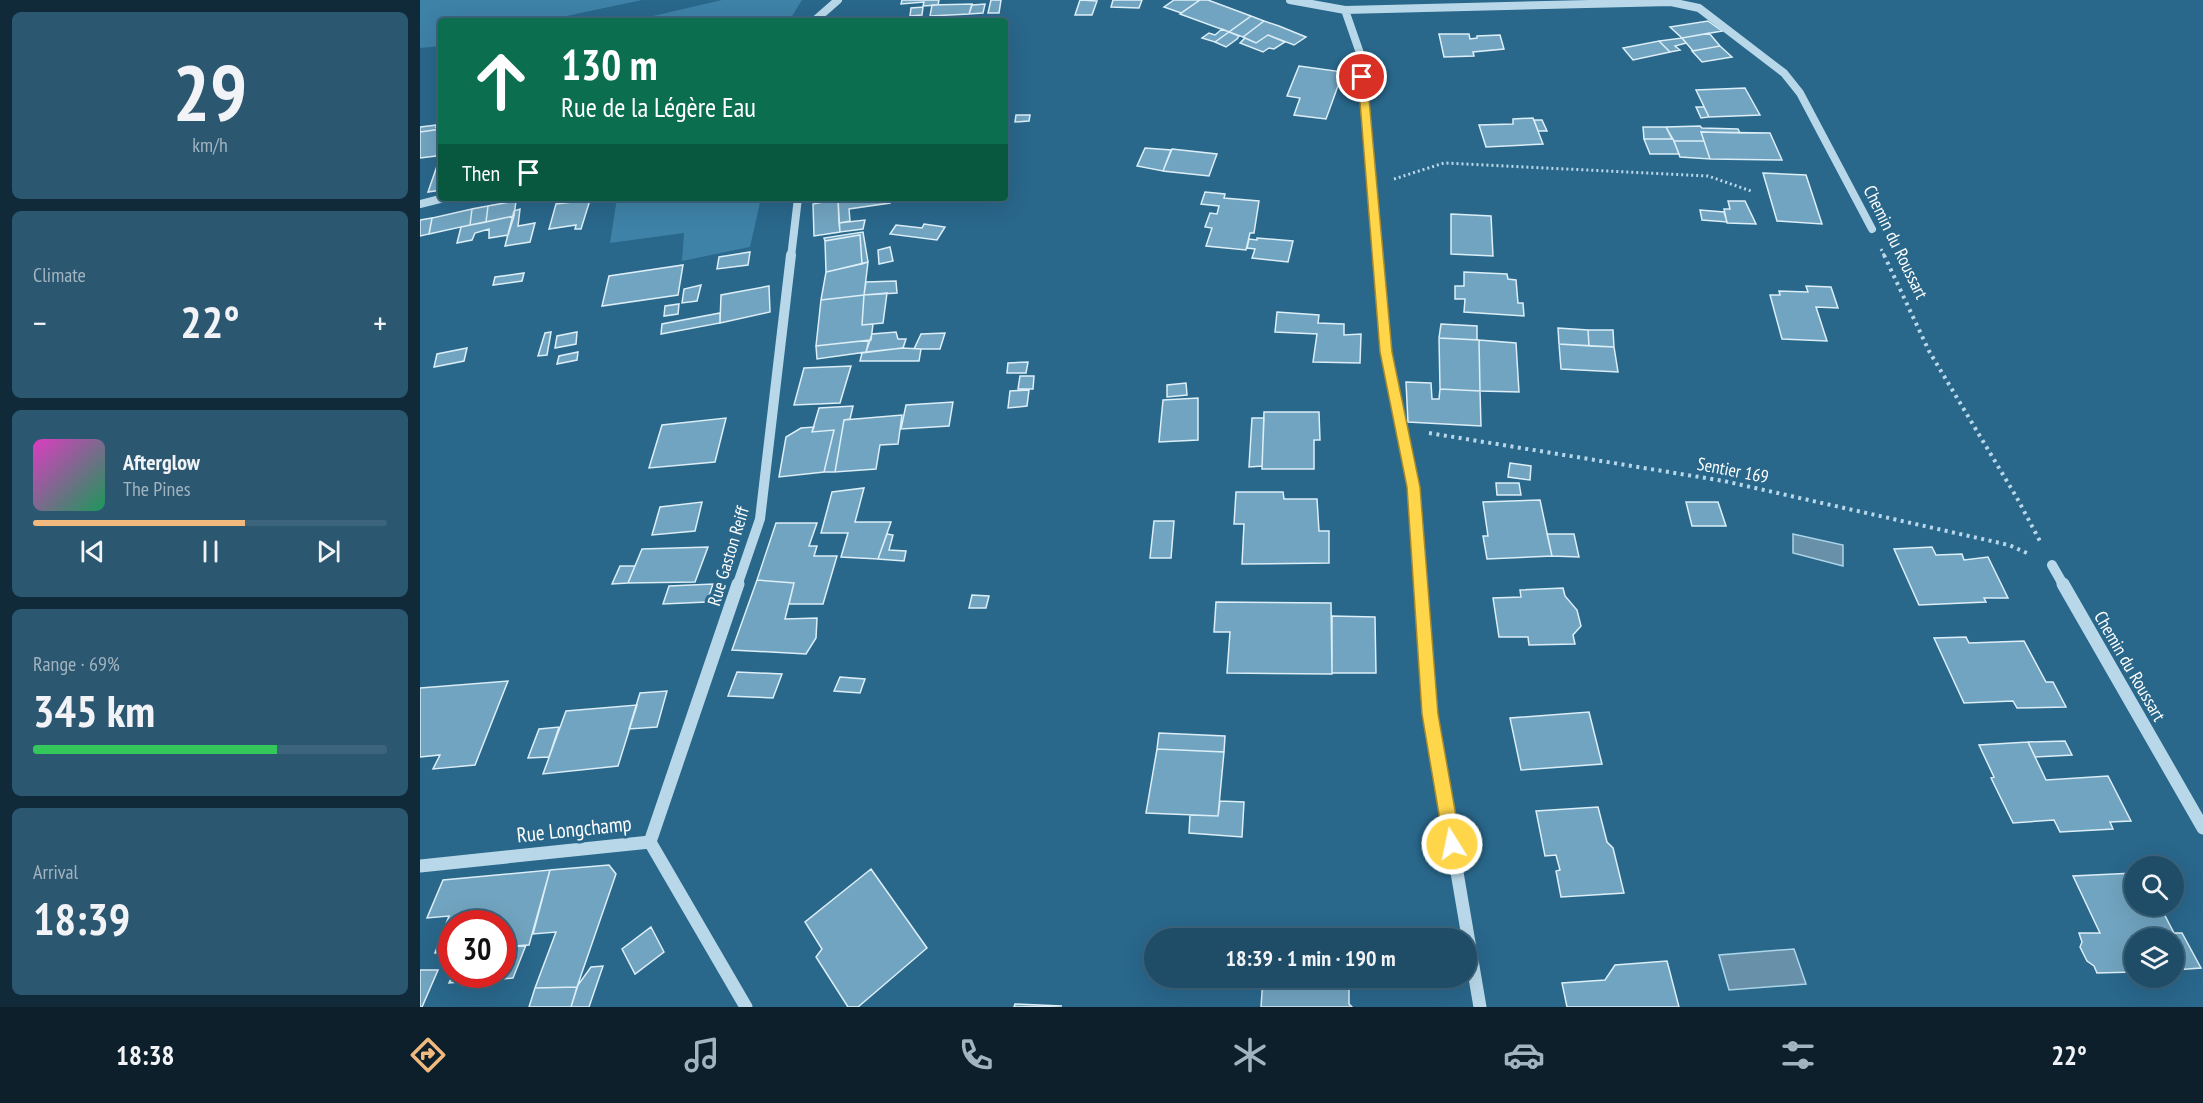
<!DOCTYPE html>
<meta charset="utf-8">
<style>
:root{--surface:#1f4d68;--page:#2c5771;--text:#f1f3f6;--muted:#a1b4c0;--line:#3c647c;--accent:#f1b97e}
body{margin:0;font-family:"PT Sans Narrow",sans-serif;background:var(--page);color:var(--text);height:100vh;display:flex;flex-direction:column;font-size:22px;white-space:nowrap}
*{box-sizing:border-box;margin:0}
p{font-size:20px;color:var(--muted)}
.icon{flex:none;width:33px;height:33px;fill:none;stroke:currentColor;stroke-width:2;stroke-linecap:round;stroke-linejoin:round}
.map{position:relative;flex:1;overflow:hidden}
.sheet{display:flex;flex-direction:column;gap:12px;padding:12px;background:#112a39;width:420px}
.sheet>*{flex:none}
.banner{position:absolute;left:18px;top:18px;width:570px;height:183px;border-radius:6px;box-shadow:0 6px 24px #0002,0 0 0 2px var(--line);background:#0b6e4f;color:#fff;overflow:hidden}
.tools{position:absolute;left:1704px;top:856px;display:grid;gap:12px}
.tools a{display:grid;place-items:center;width:60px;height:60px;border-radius:50%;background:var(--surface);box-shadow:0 6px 24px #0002,0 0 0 2px var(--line);font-size:30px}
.speed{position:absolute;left:18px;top:910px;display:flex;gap:12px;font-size:30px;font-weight:700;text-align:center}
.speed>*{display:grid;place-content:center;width:78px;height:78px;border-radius:50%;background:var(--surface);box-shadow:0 6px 24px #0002,0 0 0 2px var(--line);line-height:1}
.speed .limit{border:9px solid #d22;background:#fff;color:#111}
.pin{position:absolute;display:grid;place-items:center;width:51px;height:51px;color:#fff;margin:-26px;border:3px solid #fff;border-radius:50%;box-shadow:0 2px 6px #0007}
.me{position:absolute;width:66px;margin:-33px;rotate:350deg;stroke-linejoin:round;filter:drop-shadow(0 0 4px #0008)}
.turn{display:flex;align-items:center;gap:21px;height:126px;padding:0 24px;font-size:27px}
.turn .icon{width:78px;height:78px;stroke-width:2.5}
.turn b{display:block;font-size:42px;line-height:51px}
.then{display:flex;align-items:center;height:57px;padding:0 24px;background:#0003;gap:12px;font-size:22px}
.big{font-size:45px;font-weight:700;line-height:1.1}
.sheet .widget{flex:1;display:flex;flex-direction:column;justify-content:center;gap:9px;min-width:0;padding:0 21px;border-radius:9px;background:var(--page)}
.sheet .dial{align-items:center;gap:0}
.dial b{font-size:78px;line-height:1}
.song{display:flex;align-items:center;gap:18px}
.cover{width:72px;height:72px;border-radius:9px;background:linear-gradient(135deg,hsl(310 70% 55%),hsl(150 70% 35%))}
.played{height:6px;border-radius:3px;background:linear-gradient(90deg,var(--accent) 60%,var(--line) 60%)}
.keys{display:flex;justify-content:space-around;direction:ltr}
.heat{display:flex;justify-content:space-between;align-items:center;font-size:33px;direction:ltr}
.charge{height:9px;border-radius:4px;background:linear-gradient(90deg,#34c759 69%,var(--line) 0)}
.trip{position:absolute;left:724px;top:928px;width:333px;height:60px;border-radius:30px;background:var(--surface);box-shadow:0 6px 24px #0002,0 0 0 2px var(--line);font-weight:700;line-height:60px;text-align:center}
.dock{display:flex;height:96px;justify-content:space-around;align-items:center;background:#0c1f2a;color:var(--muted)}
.dock .icon{width:42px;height:42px}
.dock .active{color:var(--accent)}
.dock b{font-size:27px;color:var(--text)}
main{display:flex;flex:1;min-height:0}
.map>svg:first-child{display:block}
.green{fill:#3e82a7}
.water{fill:#6891a9;stroke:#acd5ea;stroke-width:1.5}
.building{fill:#71a4c0;stroke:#dceef7;stroke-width:1.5}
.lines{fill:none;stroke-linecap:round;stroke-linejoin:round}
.path-far1{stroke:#b8d8e9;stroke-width:3;stroke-dasharray:2 3;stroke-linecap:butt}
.path{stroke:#b8d8e9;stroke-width:4;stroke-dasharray:3 4.5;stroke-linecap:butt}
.minor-far2{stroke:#b8d8e9;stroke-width:8}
.minor-far1{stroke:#b8d8e9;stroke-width:10}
.minor{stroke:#b8d8e9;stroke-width:13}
.route{fill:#ffd54a;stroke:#a68a30;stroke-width:1.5}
.labels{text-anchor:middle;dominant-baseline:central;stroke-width:6;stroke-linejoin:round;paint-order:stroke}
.street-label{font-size:18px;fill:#fff;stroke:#29678b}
.near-street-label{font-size:21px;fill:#fff;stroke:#29678b}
</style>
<main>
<section class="sheet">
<div class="widget dial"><b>29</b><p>km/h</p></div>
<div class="widget"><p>Climate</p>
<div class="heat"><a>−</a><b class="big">22°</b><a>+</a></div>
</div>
<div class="widget">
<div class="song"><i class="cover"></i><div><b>Afterglow</b><p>The Pines</p></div></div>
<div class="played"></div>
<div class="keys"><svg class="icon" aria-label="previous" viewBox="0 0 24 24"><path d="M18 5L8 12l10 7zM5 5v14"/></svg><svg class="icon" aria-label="pause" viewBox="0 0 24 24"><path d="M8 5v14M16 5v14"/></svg><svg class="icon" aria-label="next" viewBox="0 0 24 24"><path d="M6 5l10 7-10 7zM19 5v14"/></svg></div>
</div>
<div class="widget"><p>Range · 69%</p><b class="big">345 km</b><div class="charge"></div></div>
<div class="widget"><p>Arrival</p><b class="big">18:39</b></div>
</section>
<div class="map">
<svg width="1783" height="1007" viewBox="0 0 1783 1007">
<rect width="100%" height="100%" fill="#29678b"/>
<path class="green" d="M0,0H222L123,21H21V46L0,48Z
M302,0H382L369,21H212Z
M197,198H341L330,247L262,261L264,233L190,243Z"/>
<path class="water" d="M1373,534L1423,545V566L1373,553Z
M1374,949L1386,984L1309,990L1299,955Z"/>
<path class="building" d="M482,0H519L518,5L503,6L504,2L481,4Z
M571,0H581L579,13H568Z
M660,0L677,1L672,15H655Z
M693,0H722L719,8L691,7Z
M754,0H780L761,13L744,7Z
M780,0H788L831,16L809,32L760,14Z
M552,4L549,14L510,16L512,5Z
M565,4L563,13L549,14L552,5Z
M503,7L502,15L490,16L491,8Z
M831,16L844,21L823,37L809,32Z
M844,21L859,26L886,37L874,45L848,35L836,43L823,37Z
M1288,21L1302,31L1262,38L1250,27Z
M802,29L809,32L795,42L782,38L789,33L795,35Z
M809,32L819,36L817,39L806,47L795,42Z
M1289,33L1300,46L1273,51L1262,38Z
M1019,34H1049L1050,39L1057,38V36L1080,35L1084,49L1053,52L1054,56L1024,57Z
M848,35L865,42L854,49L849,48L843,52L820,43L825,38L836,43Z
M1262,38L1266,43L1255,46L1260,50L1250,52L1239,41Z
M1239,41L1250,52L1213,60L1203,48Z
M1300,46L1312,57L1282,62L1272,51Z
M879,66L923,72L906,119L874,115L880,98L867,96Z
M1325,88L1340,115L1289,117L1276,90Z
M1276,107H1284L1289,117L1281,118Z
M596,115H610L609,121L595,122Z
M1113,118L1123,144L1066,147L1059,125L1093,124V119Z
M1114,120H1122L1127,131H1118Z
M17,125L16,127L21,126V129L0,132V127Z
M1280,126L1282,128L1318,129L1320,133L1281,132L1284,141H1254L1246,127Z
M1223,127H1246L1252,139H1224Z
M21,129V141L16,156L0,158V132Z
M1281,132L1350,133L1362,160L1290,159Z
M1224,139H1253L1259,154H1230Z
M1254,141H1284L1290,159L1260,157Z
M725,148L751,150L743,171L717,166Z
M752,149L797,154L789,176L743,171Z
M17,166H21V190L8,192Z
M1343,173L1386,175L1402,224L1357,221Z
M785,192L805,194L804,198L839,201L834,233H830L826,250L786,246L792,228L785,227L790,213L797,214L799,206L781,204Z
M430,198H469L470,203L429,209L430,221L419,223L418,200Z
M418,199L420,232L394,236L393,204Z
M170,200L161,229H155L156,225L129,229L136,204Z
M96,201L94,216L66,222L68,206Z
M1308,201H1325L1336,224L1307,223L1304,209H1310Z
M68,206L66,222L50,225L52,209Z
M52,209L50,225L9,234L12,218Z
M100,209L98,226L115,223L110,242L85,246L94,211Z
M1280,210L1304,212L1307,222L1282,220Z
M1031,214L1071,216L1073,256L1031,254Z
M94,216L88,235L69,238V229L55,233L52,240L37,243L41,227Z
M12,218L9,234L0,236V220Z
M445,220L443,229L420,232L419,223Z
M504,224L525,227L517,240L470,234L476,225L502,228Z
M443,232L448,262L442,264L440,235L405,241L404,238Z
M440,235L442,264L406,272L405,241Z
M837,238L873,241L868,262L832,258L835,249L827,248L829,239L837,240Z
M470,247L473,261L459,264L458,250Z
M330,252L328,265L297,269L299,257Z
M448,262L444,295L401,300L406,272Z
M263,265L258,295L182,306L189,276Z
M1044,272L1087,274L1088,279L1096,280L1098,303H1103L1104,316L1044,312L1045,299H1035V286H1044Z
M104,273L102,281L73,285L75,277Z
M476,281L477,293L444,295L446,282Z
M281,285L277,301L262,303L264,289Z
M349,286L350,312L300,323L301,295Z
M1386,286L1411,287L1418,308L1396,307L1407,341L1362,339L1350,295H1360L1359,291L1388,292Z
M467,293L463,323L442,325L444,295Z
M444,295L442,325L453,324L451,340L396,346L401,300Z
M259,304L258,314L244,316L245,306Z
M857,312L899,315L898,323L924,324V335L941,334L940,363L893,362L897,334L855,332Z
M300,313V323L241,334L242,324Z
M1021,324L1057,326V340L1019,338Z
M1138,328L1168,330L1169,346L1139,344Z
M1168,330H1193L1194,347L1169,346Z
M131,332L127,355L118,356L125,333Z
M157,332L156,344L135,348L137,336Z
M476,332L478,339H486L483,348L446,352L452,334Z
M525,333L520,349H494L501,334Z
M1019,338L1059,340L1060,391L1020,389Z
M449,340L446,352L397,359L396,346Z
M1059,340L1096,343L1099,392L1060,391Z
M1139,344L1194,347L1198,372L1141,369Z
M47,348L44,361L14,367L17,354Z
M482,348L501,349L499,361H440L442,353Z
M158,352L157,360L137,364L139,356Z
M608,362L606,373H587L588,363Z
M431,366L420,403L374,405L384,368Z
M600,376H614L613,389H598Z
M986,382L1011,383L1012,399H1019L1020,389L1060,391L1061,426L988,422Z
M766,383L767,395L747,397V385Z
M609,390L607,406L588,408L590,391Z
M778,398V440L739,442L743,400Z
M533,402L529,426L481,429L486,405Z
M433,406L430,419L424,420L415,472H404L414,430L392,432L399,408Z
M844,412H899L900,440H894V469H842Z
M482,415L478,444L460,445L456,469L415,472L424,420Z
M306,418L295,462L229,468L242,425Z
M832,418H844L842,466L829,467Z
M394,427L392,432L414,430L404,472L359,477L366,437L381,428Z
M1090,463L1111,466L1110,480L1088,477Z
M1076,483H1099L1101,495H1077Z
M444,488L435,522H471L458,559L421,557L428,533H401L412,492Z
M816,492H863L864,499H897L899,531H909V563L822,564L824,524H814Z
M1120,500L1132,556L1067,559L1063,536H1068L1063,502Z
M282,502L275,531L232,535L240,507Z
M1266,502H1298L1306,526H1272Z
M734,521H754L751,558H730Z
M356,523H397L389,546H397L394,556H417L403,604H369L374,583L337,580Z
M467,534L473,535L469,550L486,551L484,561L458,559Z
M1127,534H1154L1159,557L1132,556Z
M288,547L275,582L208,583L222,549Z
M1512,547L1516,555L1542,554L1544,560L1568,557L1588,598H1564L1566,602L1499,605L1474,549Z
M200,566H215L208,583L192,584Z
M337,580L374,583L365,619L397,618L396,638L386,654L312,650Z
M293,584L287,602L243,604L249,586Z
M1143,588L1145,596L1157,610L1161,626L1153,635L1155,644L1109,645L1108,637H1079L1073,598L1101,597L1100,590Z
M552,595L569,596L566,608H549Z
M796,602L911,603L912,674L807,673L810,632H794Z
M912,616L955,617L956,673H912Z
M1546,637L1549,643L1604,641L1626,682H1633L1646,707L1597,708L1593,701L1544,703L1514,638Z
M317,672L362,674L353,698L308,696Z
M420,677L445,679L440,693L414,691Z
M88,681L55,765L13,769L20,755L0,757V688Z
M247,691L237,727L209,729L220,693Z
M217,705L198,766L123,774L146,711Z
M1169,712L1182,764L1101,770L1090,718Z
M139,727L129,757L108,758L119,729Z
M739,733L805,736L804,752L737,749Z
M1645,741L1652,755L1615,757L1608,742Z
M1608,742L1626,780L1688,776L1711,821L1690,822L1693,829L1640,832L1634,820L1593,823L1571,778L1574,777L1559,745Z
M737,749L804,752L798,816L726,813Z
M800,801L824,802L822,837L769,833L770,815L798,816Z
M1178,807L1187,842L1193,848L1204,893L1141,897L1136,871L1140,870L1136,855L1125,856L1116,811Z
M189,865L196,874L157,987L115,988L136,932L113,934L130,870Z
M451,869L507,948L438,1007H428L396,957L402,949L385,922Z
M130,870L109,945L82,947V924H32V952L15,953L29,916L7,918L23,880Z
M1714,873V906H1740L1754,933H1762L1781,968L1754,970V939H1714V972L1677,973L1674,966L1667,961L1660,947L1662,942L1659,933H1680L1653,876Z
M231,927L244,952L215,974L202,949Z
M850,929L929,934V939H849Z
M106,945L93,978L29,983L33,975H82V947Z
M1247,961L1259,1007H1147L1142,983L1185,980L1195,965Z
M183,966L169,1007H151L158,985L171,967Z
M0,970H18L2,1007H0Z
M843,978H929V1004L932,1007H841Z
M157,987L151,1007H109L115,988Z
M595,1004L642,1006L594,1007Z"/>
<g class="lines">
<path class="path-far1" d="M974,179L1024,163L1288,176L1331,191
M1461,249L1465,257"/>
<path class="path" d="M1464,255L1509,351L1597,498L1621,543
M1009,433L1304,481L1589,545L1609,554"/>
<path class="minor-far2" d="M870,0L925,10L1251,2L1279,8L1364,73L1380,93L1452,229
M925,10L941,56L957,257
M394,21L418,0
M0,204L24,198
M371,257L378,198"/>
<path class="minor-far1" d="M957,255L966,352L994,487L1001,586
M1632,565L1644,586
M317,586L340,519L371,255"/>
<path class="minor" d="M1001,584L1010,714L1060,1007
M1643,584L1783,828
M230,842L318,584
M230,842L326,1007
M0,866L230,842"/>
</g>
<path class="route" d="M942,74L947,77L972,352L1000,487L1018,714L1041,844L1038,850L1032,853L1026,850L1024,844L1002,714L987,487L960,352L938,77Z"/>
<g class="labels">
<g class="street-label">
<text transform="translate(1476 242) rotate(64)">Chemin du Roussart</text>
<text transform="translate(1313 470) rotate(11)">Sentier 169</text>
<text transform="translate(308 556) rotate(-73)">Rue Gaston Reiff</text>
<text transform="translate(1710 666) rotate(60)">Chemin du Roussart</text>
</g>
<g class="near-street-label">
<text transform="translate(154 829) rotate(-6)">Rue Longchamp</text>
</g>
</g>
</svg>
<div class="tools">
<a><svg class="icon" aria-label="search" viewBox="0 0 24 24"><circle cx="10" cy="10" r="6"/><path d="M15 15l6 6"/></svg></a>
<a><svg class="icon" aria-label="layers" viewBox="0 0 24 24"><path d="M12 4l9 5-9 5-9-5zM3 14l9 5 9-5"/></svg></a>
</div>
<div class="speed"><div class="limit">30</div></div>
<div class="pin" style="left:942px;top:77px;background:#d93025"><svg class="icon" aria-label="arrive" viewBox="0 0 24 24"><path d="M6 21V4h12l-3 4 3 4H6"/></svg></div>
<svg class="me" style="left:1032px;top:844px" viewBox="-20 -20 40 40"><circle r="17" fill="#ffd54a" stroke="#fff" stroke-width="3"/><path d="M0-11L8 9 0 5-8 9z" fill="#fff"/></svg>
<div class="trip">18:39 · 1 min · 190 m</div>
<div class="banner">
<div class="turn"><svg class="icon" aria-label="ahead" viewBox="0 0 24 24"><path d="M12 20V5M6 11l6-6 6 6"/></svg><div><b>130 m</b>Rue de la Légère Eau</div></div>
<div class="then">Then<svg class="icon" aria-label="arrive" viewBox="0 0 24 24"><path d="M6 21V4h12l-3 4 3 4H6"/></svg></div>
</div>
</div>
</main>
<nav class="dock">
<b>18:38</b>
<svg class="icon active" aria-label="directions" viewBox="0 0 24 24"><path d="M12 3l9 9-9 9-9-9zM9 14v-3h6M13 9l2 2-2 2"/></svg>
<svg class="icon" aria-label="music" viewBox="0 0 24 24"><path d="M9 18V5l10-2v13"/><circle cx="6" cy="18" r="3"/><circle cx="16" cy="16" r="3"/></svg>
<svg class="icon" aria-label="phone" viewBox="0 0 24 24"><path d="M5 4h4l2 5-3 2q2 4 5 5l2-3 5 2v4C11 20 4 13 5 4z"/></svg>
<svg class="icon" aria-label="climate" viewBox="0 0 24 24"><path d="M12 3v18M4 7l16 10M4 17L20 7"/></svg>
<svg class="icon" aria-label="car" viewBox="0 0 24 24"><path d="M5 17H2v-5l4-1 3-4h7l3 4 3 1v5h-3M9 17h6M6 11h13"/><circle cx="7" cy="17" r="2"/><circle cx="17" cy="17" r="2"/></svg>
<svg class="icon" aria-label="filters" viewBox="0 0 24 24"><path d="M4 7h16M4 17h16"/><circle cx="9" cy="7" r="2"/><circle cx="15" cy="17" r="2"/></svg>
<b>22°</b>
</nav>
